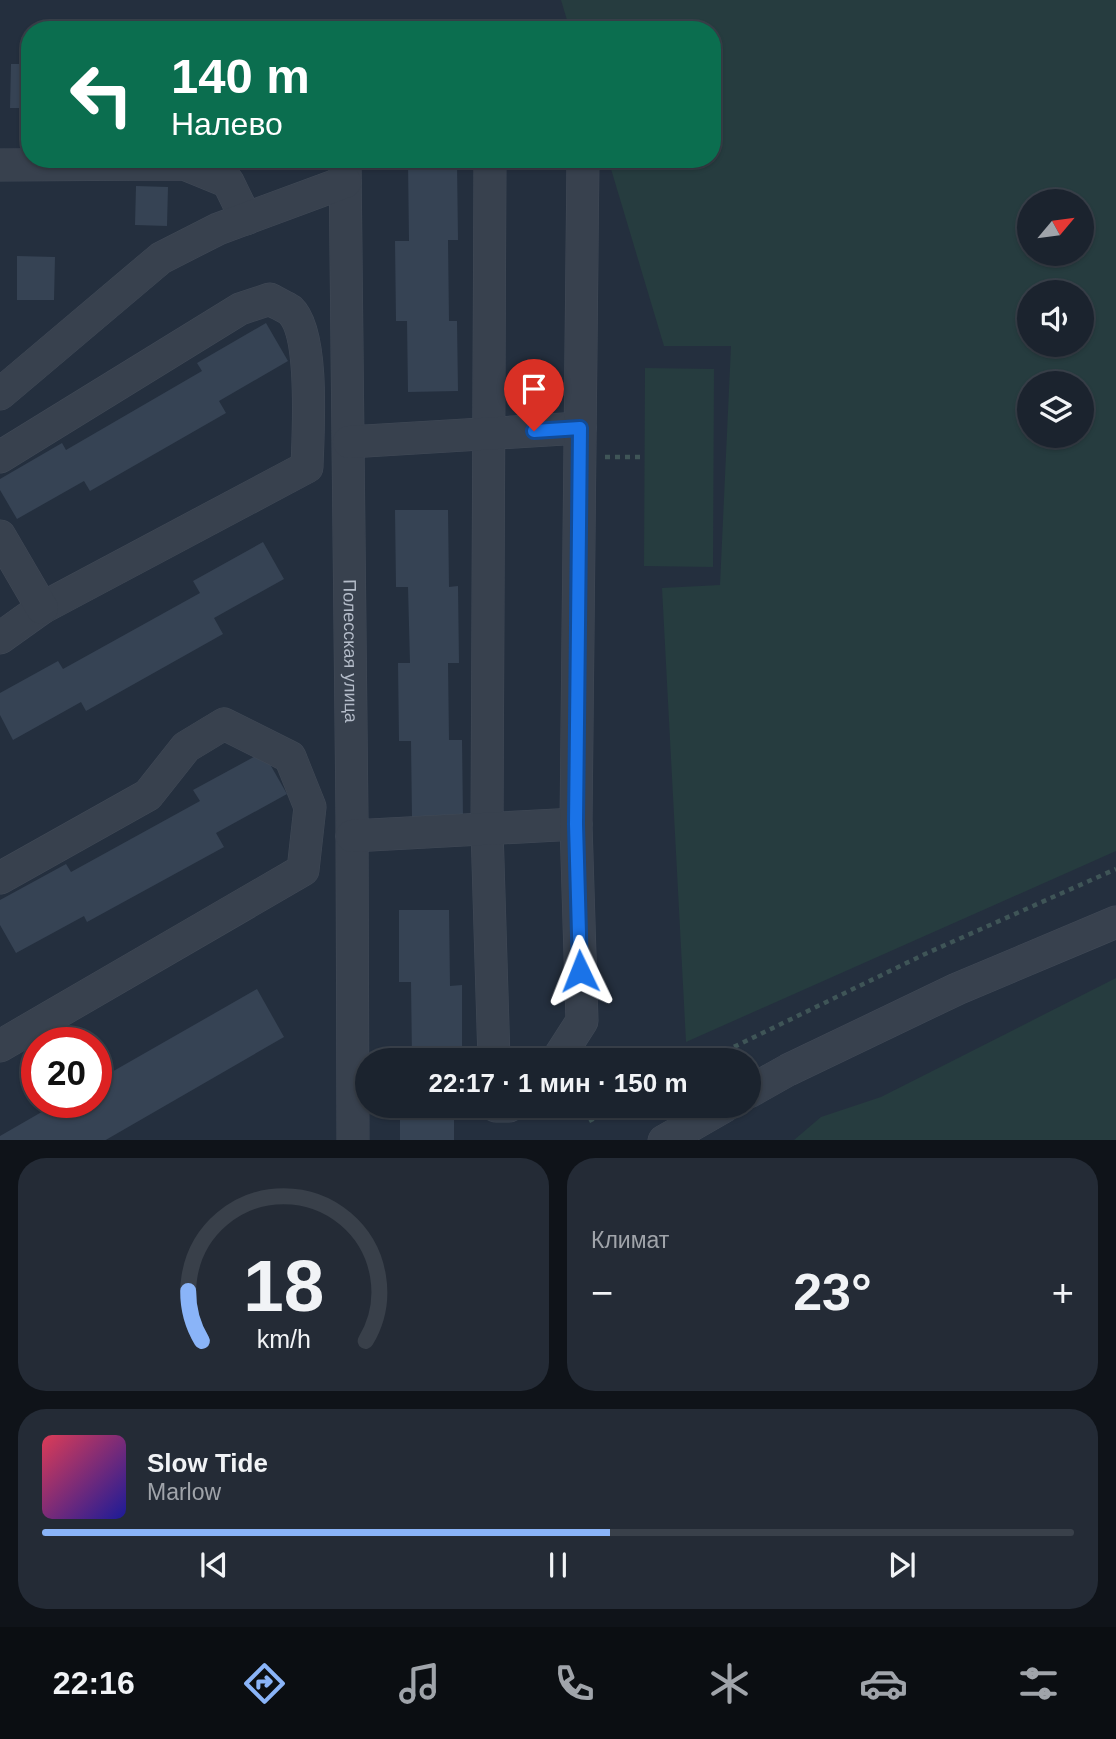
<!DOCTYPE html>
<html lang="ru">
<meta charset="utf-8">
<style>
:root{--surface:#1b232e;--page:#242b36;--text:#f1f3f6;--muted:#a0a4aa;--line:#39404a;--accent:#8ab4f8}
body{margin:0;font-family:Arial,sans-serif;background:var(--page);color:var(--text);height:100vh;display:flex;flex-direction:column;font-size:26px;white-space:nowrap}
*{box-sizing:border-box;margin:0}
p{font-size:23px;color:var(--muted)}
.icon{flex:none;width:38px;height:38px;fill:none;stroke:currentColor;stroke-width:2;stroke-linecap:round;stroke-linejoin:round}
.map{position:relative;height:1140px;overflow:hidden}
.sheet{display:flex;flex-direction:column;gap:18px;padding:18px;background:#0f1319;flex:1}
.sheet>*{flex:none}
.banner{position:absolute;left:21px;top:21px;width:700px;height:147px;border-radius:28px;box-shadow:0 2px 5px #0004,0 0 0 2px var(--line);background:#0b6e4f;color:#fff;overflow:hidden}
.needle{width:46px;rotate:61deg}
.tools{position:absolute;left:1017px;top:189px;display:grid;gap:14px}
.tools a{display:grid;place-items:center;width:77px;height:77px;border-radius:50%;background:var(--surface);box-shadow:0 2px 5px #0004,0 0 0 2px var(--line);font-size:35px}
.speed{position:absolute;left:21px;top:1027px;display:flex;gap:14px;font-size:35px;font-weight:700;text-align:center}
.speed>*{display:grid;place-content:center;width:91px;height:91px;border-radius:50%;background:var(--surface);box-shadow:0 2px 5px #0004,0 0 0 2px var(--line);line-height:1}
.speed .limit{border:10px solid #d22;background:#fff;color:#111}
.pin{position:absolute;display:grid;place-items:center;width:60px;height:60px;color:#fff;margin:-72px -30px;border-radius:50% 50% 50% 0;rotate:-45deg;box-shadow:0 0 7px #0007}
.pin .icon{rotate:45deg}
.me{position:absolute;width:77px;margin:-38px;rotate:358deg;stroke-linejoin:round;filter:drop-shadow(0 0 5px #0008)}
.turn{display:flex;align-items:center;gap:24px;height:147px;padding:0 35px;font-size:32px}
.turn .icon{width:91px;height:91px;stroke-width:2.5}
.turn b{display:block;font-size:49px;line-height:60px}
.big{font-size:52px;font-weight:800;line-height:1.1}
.sheet .widget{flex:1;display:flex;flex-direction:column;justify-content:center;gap:10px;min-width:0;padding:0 24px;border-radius:28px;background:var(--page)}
.sheet .dial{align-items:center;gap:0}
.dial svg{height:182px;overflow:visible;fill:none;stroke:var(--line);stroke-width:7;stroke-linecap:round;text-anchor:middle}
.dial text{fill:var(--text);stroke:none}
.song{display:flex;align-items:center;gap:21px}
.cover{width:84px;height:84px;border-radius:10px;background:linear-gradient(135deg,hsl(350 70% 55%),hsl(240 70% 35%))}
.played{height:7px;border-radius:4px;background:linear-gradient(90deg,var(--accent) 55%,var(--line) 55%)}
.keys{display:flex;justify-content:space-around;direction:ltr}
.heat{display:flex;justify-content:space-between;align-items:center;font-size:38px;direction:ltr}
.sheet .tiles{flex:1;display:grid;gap:18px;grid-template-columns:1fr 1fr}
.widget:last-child{grid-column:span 2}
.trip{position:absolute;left:355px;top:1048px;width:406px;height:70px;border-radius:35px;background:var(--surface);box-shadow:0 2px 5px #0004,0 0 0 2px var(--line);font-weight:800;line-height:70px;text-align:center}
.tab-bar{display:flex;height:112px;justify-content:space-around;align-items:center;background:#0b0e12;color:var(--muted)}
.tab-bar .icon{width:49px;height:49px}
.tab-bar .current{color:var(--accent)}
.tab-bar b{font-size:32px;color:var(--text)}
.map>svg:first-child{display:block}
.green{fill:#263c3f;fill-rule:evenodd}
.building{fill:#364354}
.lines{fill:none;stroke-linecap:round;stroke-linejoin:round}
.minor-casing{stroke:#414a57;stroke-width:33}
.path{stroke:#3f5557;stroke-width:4.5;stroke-dasharray:5 5;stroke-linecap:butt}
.minor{stroke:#38414e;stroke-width:32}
.route-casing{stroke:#114b97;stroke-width:18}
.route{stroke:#1a73e8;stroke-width:12}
.labels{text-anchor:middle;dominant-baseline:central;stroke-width:7;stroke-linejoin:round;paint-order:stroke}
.street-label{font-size:18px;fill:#b4bcc9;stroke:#1d2633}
</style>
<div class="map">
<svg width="1116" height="1141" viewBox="0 0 1116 1141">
<rect width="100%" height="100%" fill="#242f3e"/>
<path class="green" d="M561,0H1116V851L686,1042L662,588L720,585L731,346H664L608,159H712V30H570ZM1029,201H1082V254H1029ZM1029,292H1082V345H1029ZM1029,383H1082V436H1029Z
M645,368L714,369L713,567L644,566Z
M1116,978V1140H794L821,1117L881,1097Z"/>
<path class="building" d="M95,22H132V30H94Z
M11,64H30V108H10Z
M393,159H443V162H457L458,240H448L449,321H457L458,391L408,392L407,321H396L395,241H409L408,162H393Z
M136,186L168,187L167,226L135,225Z
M17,256L55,257L54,300H17Z
M266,323L288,361L219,401L226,413L90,491L84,481L17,519L0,490V479L62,443L66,450L202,371L197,363Z
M395,510H448L449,587L458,586L459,663H448L449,740H462L463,818L412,819L411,741H399L398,663H410L408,587H396Z
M263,542L284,579L214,618L223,634L86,711L81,702L13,740L0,715V693L58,661L63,669L200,593L193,581Z
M263,752L287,794L216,833L224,847L87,922L84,916L16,953L0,925V900L66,864L71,872L200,801L193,790Z
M399,910H449L450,986L462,985V1060H412L411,982H399Z
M257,989L284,1037L104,1141H0V1136L59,1102H96V1081Z
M400,1106H454V1141H400Z"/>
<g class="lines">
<g class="minor-casing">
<g id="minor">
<path id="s1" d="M345,159L352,818L353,1141"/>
<path d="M490,159L487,829L494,1060"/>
<path d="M0,165L184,164L228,182L246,219"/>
<path d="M0,394L161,258L218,229L345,182"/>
<path d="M349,442L580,428"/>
<path d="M0,457L240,309L270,299C276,303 284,306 290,310C315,333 308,434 307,467L42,608L0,638"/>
<path d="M0,536L42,608"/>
<path d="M352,836L576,824"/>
<path d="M0,878L148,795L186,747L224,724L290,757L310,807L303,870L0,1046"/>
<path d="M557,1060L582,1021L576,824L583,159"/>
<path d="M749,1092L788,1070L957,989L1116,922"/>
<path d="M496,1106H509"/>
<path d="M664,1141L725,1106"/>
</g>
</g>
<path class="path" d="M605,457H645
M707,1060L925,954L1116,869
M589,1121L618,1106"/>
<use href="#minor" class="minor"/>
</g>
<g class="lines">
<g class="route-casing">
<path id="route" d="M534,431L580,428L576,824L580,971"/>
</g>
<use href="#route" class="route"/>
</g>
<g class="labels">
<g class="street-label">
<text stroke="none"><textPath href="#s1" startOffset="492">Полесская улица</textPath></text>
</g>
</g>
</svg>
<div class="tools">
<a><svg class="needle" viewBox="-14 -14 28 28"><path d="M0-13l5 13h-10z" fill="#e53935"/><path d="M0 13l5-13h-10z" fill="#a0a4aa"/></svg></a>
<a><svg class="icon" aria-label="sound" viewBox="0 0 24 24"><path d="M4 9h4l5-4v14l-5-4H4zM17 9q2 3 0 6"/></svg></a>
<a><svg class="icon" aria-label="layers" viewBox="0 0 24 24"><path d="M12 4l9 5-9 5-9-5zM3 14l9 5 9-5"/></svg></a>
</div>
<div class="speed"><div class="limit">20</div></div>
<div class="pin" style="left:534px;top:431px;background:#d93025"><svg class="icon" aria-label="arrive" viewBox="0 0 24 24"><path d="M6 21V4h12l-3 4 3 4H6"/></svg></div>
<svg class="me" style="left:580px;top:971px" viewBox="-20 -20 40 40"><path d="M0-17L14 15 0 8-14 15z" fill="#1a73e8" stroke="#fff" stroke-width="4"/></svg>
<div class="trip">22:17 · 1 мин · 150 m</div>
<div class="banner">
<div class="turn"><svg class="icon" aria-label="left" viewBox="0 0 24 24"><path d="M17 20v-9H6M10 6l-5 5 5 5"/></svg><div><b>140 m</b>Налево</div></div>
</div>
</div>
<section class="sheet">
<div class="tiles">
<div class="widget dial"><svg viewBox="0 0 100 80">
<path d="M14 69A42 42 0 1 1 86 69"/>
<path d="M14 69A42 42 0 0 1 8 47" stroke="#8ab4f8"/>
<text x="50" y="56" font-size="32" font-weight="700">18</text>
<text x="50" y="72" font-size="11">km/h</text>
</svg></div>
<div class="widget"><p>Климат</p>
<div class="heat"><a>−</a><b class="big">23°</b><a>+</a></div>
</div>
<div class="widget">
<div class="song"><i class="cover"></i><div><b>Slow Tide</b><p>Marlow</p></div></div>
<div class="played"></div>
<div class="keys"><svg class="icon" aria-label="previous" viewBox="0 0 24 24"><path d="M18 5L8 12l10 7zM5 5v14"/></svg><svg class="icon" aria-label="pause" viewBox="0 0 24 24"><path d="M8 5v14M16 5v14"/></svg><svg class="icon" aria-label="next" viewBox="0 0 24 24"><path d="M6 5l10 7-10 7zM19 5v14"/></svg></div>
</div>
</div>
</section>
<nav class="tab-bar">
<b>22:16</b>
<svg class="icon current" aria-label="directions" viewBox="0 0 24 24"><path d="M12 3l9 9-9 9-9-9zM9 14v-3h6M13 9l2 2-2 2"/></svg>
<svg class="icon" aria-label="music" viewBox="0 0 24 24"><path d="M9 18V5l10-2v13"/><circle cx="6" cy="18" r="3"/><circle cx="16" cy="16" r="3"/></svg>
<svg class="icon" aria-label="phone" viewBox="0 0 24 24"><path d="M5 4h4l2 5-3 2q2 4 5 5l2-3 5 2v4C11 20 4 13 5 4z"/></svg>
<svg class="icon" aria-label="climate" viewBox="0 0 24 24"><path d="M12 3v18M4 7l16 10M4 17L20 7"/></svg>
<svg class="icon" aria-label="car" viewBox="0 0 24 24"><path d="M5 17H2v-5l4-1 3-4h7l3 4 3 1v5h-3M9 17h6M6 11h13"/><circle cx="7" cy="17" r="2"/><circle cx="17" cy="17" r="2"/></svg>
<svg class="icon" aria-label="filters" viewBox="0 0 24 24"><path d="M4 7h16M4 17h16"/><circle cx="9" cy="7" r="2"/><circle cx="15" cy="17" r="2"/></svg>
</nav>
